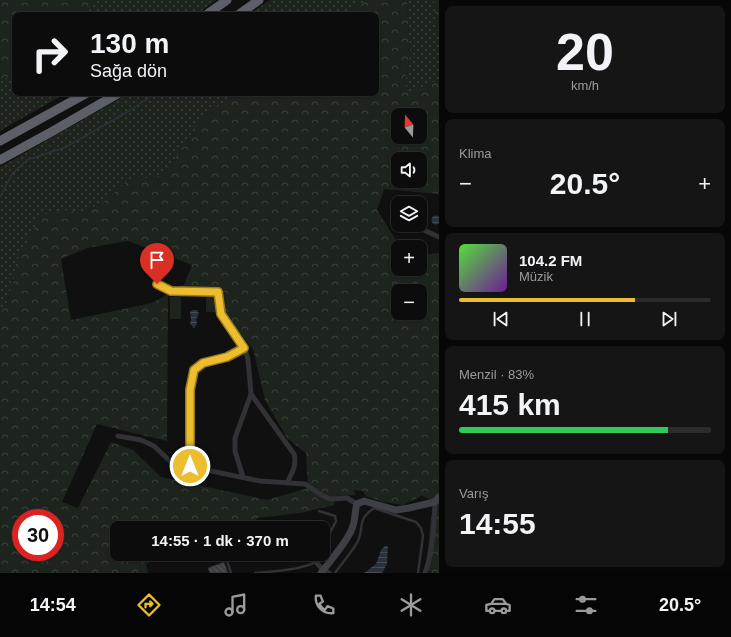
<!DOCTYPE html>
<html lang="tr">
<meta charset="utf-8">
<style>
:root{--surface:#0c0c0d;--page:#151516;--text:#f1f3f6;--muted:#9a9b9d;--line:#2c2c2e;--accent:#ebbd2f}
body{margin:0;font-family:Helvetica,sans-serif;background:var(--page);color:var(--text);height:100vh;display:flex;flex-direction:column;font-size:15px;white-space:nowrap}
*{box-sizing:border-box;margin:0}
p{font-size:13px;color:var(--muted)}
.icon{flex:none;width:22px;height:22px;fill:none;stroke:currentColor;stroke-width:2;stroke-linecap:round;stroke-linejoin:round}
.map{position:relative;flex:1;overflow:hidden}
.drawer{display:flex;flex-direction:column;gap:6px;padding:6px;background:#070707;width:292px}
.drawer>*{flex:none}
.top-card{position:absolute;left:12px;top:12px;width:367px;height:84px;border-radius:8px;box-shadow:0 1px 3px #0004,0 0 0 1px var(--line);background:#0c0c0d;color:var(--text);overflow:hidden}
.needle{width:26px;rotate:341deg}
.tools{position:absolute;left:391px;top:108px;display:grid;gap:8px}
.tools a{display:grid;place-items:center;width:36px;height:36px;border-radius:8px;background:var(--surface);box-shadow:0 1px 3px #0004,0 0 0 1px var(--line);font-size:20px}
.speed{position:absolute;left:12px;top:509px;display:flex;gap:8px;font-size:20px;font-weight:700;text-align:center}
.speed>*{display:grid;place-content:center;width:52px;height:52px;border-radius:50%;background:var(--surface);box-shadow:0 1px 3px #0004,0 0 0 1px var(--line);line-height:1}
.speed .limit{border:6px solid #d22;background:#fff;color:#111}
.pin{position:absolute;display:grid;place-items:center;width:34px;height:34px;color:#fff;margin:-41px -17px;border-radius:50% 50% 50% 0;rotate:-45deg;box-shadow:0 0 4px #0007}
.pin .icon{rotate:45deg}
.me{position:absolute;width:44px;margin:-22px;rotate:0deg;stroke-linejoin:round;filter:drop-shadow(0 0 3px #0008)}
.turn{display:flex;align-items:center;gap:14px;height:84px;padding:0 12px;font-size:18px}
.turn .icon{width:52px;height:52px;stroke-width:2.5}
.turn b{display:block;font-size:28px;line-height:34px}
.big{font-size:30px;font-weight:800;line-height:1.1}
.drawer .widget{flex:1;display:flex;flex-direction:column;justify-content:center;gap:6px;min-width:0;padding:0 14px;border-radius:8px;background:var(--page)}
.drawer .dial{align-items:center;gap:0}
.dial b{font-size:52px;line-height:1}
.song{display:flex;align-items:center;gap:12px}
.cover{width:48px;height:48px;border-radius:6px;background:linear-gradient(135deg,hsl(110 70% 55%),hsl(280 70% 35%))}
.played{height:4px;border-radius:2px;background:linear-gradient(90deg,var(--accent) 70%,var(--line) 70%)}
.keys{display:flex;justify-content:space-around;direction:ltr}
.heat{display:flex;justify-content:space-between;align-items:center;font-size:22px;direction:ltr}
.charge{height:6px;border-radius:3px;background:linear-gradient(90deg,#34c759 83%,var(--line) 0)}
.trip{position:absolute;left:110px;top:521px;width:220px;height:40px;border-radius:8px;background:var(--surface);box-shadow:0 1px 3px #0004,0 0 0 1px var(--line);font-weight:800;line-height:40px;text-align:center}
.tab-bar{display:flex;height:64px;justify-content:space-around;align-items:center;background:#050505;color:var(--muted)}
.tab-bar .icon{width:28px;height:28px}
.tab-bar .active{color:var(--accent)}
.tab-bar b{font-size:18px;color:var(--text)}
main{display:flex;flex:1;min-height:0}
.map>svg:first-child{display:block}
.grass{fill:url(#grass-dots)}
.forest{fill:url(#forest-crowns);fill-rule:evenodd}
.pitch{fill:#1d241e}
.water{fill:url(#water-rules)}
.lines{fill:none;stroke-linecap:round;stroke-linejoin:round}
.stream{stroke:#2a3139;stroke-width:1.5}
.building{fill:url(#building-back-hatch);stroke:#2a2a2d}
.lane{stroke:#313136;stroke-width:2.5}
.street{stroke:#313136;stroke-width:5}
.secondary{stroke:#3f4046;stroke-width:7}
.highway{stroke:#5d5f67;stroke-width:9}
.route-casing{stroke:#997b1f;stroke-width:10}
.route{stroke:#ebbd2f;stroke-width:7}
</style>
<main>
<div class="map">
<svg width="439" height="573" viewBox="0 0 439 573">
<defs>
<pattern id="grass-dots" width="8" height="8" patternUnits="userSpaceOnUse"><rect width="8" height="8" fill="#1d241e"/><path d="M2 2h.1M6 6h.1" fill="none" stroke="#3b413c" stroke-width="1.8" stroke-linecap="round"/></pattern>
<pattern id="forest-crowns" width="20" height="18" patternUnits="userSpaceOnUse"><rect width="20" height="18" fill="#1d241e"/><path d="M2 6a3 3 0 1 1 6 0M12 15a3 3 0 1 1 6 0" fill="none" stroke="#3b413c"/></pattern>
<pattern id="water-rules" width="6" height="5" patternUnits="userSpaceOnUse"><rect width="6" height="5" fill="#2a3139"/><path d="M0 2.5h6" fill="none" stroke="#464c53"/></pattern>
<pattern id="building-back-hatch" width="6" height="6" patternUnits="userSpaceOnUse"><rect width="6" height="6" fill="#3f4044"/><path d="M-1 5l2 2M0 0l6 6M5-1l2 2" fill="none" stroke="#58595d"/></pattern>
</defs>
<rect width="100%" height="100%" fill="#101011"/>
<path class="grass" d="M98,0H216L196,15H85Z
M270,0H366L345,15H248Z
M407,0H434L437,30H439V80L406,94V77L410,54Z
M15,73V93H66L0,131V81Z
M130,93H235L203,119L173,161L161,174L151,179L132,177L101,204L79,213L68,210L15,265V276L5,308L0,311V167Z"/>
<path class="forest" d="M0,0H98L85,15H15V73L0,81Z
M366,0H407L410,54L406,77V93L439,80V194L384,189L377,210L396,240L406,247H398V269H420V255L439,253V573H432L426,570L431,517L435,502L422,496L403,505L384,502L366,496L363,491L354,490L356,495L335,496L334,505L300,513L257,518L254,525V528H117V554H195L146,563L148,573H0V311L5,308L15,276V265L41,215L68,210L79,213L101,204L132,177L151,179L161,174L173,161L203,119L235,93H376V15H345ZM398,115H420V137H398ZM398,159H420V181H398ZM128,241L192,265L184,285L171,289H221L220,308L253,349L265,400L287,438L306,453L308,488L267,500L161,477L133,450L111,442L78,508L62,502L97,424L167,441L168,294L152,303L71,320L61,259L87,248ZM398,291H420V313H398ZM21,518H55V552H21Z
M434,0H439V30L437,31Z"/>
<path class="pitch" d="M206,294H217V312H206Z
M170,297H181V319H170Z"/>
<path class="water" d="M431.5 220a4.5 4.5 0 1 1 9 0a4.5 4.5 0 1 1-9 0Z
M193,310H197L199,314L196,319L197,324L194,328L190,324L191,320L190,312Z
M385,546H388L387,564L382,573H364L376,564L381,550Z"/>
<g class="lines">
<path class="stream" d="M0,197L12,174L27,160L66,147L129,111L156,93"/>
</g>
<path class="building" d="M224,562L228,573H210L208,568Z"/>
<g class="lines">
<path class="lane" d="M319,511L335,516L336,521L328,537L323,553
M222,555H225L231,573
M255,573C270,572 306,569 317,561C320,559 321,557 323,554
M335,573C342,563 352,552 358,541C365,525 356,521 374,508L416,522L421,528L423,536L418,573"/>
<path class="street" d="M416,225L417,227L439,237
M157,284L171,291H216L219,294L221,313L246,353L248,359L251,394L294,454C297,465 292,473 287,483
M118,436L141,440L154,446L172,463L260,481L305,484L321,495L330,499L347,498L357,504
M190,466V390L194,370L203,363L227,357L243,348
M243,477L235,451V438L251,394
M316,562L323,570L329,573
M425,573C433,551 434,525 435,502"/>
<path class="secondary" d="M321,573C330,561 345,544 351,531C356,522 354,513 357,504L364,501L396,510L409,508L435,502L439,497"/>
<path class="highway" d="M206,15L227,0
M238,15L259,0
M0,141L87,93
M0,160L53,131L119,93"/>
</g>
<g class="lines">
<g class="route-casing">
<path id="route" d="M157,284L171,291L218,292L221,314L244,348L227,357L203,363L194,370L190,390V466"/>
</g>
<use href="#route" class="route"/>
</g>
</svg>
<div class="tools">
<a><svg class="needle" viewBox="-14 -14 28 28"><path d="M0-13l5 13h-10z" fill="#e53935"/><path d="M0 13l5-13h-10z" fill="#9a9b9d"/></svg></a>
<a><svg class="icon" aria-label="sound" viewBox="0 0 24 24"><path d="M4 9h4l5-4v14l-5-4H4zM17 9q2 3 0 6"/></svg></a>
<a><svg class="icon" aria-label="layers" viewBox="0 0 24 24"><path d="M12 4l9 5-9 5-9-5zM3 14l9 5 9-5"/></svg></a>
<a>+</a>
<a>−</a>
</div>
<div class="speed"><div class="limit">30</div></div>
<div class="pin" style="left:157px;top:284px;background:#d93025"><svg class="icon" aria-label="arrive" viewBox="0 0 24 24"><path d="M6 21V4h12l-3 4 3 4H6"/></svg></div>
<svg class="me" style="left:190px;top:466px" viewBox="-20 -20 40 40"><circle r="17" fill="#ebbd2f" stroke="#fff" stroke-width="3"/><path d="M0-11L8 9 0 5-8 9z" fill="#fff"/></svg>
<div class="trip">14:55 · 1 dk · 370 m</div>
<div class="top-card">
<div class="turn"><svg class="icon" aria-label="right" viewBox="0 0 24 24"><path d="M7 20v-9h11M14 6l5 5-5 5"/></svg><div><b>130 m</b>Sağa dön</div></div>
</div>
</div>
<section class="drawer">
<div class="widget dial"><b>20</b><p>km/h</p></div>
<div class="widget"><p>Klima</p>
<div class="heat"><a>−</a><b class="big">20.5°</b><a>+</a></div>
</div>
<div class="widget">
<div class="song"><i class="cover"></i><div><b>104.2 FM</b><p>Müzik</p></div></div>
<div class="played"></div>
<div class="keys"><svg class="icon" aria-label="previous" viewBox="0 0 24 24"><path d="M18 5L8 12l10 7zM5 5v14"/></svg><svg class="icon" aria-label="pause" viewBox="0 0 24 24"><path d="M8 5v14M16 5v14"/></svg><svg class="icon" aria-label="next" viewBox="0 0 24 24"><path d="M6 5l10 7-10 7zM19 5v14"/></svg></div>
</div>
<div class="widget"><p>Menzil · 83%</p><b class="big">415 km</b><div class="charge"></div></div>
<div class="widget"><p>Varış</p><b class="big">14:55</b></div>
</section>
</main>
<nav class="tab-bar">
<b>14:54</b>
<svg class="icon active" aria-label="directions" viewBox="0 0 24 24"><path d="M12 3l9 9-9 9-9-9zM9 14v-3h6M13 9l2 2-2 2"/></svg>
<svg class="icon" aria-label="music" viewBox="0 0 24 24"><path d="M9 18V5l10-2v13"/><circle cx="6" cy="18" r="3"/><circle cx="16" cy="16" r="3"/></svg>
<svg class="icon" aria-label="phone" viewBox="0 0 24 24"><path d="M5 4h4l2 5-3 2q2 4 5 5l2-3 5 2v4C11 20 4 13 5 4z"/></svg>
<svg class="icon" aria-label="climate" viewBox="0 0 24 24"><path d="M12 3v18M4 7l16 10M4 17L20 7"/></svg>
<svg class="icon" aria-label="car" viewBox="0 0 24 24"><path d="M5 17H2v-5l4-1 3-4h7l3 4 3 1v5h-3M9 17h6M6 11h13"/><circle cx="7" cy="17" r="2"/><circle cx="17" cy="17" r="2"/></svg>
<svg class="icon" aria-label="filters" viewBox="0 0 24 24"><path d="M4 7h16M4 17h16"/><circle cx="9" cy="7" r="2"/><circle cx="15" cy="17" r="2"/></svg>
<b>20.5°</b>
</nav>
